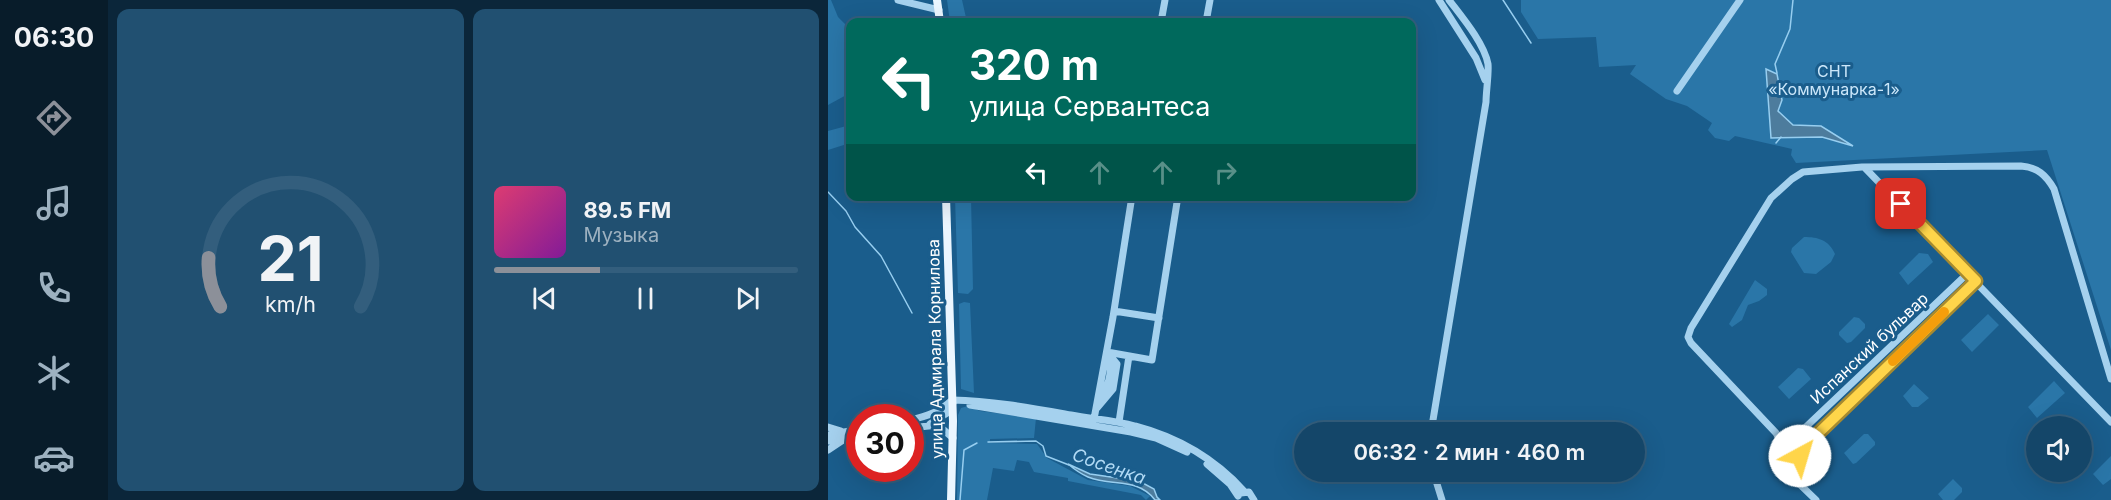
<!DOCTYPE html>
<html lang="ru">
<meta charset="utf-8">
<style>
:root{--surface:#144669;--page:#215071;--text:#f1f3f6;--muted:#9db1c0;--line:#335e7d;--accent:#8c9099}
body{margin:0;font-family:Inter,sans-serif;background:var(--page);color:var(--text);height:100vh;display:flex;flex-direction:column;font-size:22px;white-space:nowrap}
*{box-sizing:border-box;margin:0}
p{font-size:20px;color:var(--muted)}
.icon{flex:none;width:33px;height:33px;fill:none;stroke:currentColor;stroke-width:2;stroke-linecap:round;stroke-linejoin:round}
.map{position:relative;flex:1;overflow:hidden}
.drawer{display:flex;flex-direction:column;gap:9px;padding:9px;background:#0b263a;width:720px}
.drawer>*{flex:none}
.hud{position:absolute;left:18px;top:18px;width:570px;height:183px;border-radius:12px;box-shadow:0 6px 24px #0002,0 0 0 2px var(--line);background:#00695c;color:#fff;overflow:hidden}
.fabs{position:absolute;left:1198px;top:416px;display:grid;gap:12px}
.fabs a{display:grid;place-items:center;width:66px;height:66px;border-radius:50%;background:var(--surface);box-shadow:0 6px 24px #0002,0 0 0 2px var(--line);font-size:30px}
.speed{position:absolute;left:18px;top:404px;display:flex;gap:12px;font-size:30px;font-weight:700;text-align:center}
.speed>*{display:grid;place-content:center;width:78px;height:78px;border-radius:50%;background:var(--surface);box-shadow:0 6px 24px #0002,0 0 0 2px var(--line);line-height:1}
.speed .limit{border:9px solid #d22;background:#fff;color:#111}
.pin{position:absolute;display:grid;place-items:center;width:51px;height:51px;color:#fff;margin:-26px;border-radius:12px;box-shadow:0 3px 9px #0006}
.me{position:absolute;width:66px;margin:-33px;rotate:39deg;stroke-linejoin:round;filter:drop-shadow(0 0 4px #0008)}
.turn{display:flex;align-items:center;gap:21px;height:126px;padding:0 24px;font-size:27px}
.turn .icon{width:78px;height:78px;stroke-width:2.5}
.turn b{display:block;font-size:42px;line-height:51px}
.lanes{display:flex;align-items:center;height:57px;padding:0 24px;background:#0003;justify-content:center;gap:30px;direction:ltr}
.lanes .off{opacity:.35}
.drawer .card{flex:1;display:flex;flex-direction:column;justify-content:center;gap:9px;min-width:0;padding:0 21px;border-radius:12px;background:var(--page)}
.drawer .dial{align-items:center;gap:0}
.dial svg{height:156px;overflow:visible;fill:none;stroke:var(--line);stroke-width:7;stroke-linecap:round;text-anchor:middle}
.dial text{fill:var(--text);stroke:none}
.song{display:flex;align-items:center;gap:18px}
.cover{width:72px;height:72px;border-radius:9px;background:linear-gradient(135deg,hsl(340 70% 55%),hsl(290 70% 35%))}
.played{height:6px;border-radius:3px;background:linear-gradient(90deg,var(--accent) 35%,var(--line) 35%)}
.keys{display:flex;justify-content:space-around;direction:ltr}
.drawer .tiles{flex:1;display:grid;gap:9px;grid-template-columns:repeat(2,1fr)}
.trip{position:absolute;left:466px;top:422px;width:351px;height:60px;border-radius:30px;background:var(--surface);box-shadow:0 6px 24px #0002,0 0 0 2px var(--line);font-weight:600;line-height:60px;text-align:center}
main{display:flex;flex:1;min-height:0}
.dock{display:flex;flex-direction:column;width:108px;justify-content:space-around;align-items:center;background:#081c2a;color:var(--muted)}
.dock .icon{width:42px;height:42px}
.dock .current{color:var(--accent)}
.dock b{font-size:27px;color:var(--text)}
.map>svg:first-child{display:block}
.green{fill:#2a76a8}
.water{fill:#4d7c9d;stroke:#97cef0;stroke-width:1.5}
.lines{fill:none;stroke-linecap:round;stroke-linejoin:round}
.stream{stroke:#97cef0;stroke-width:1.5}
.minor{stroke:#a5d1ee;stroke-width:7}
.major{stroke:#ebf6ff;stroke-width:8}
.route-casing{stroke:#a68a30;stroke-width:15}
.route{stroke:#ffd54a;stroke-width:10}
.slow{stroke:#f59e0b;stroke-width:10}
.labels{text-anchor:middle;dominant-baseline:central;stroke-width:6;stroke-linejoin:round;paint-order:stroke}
.park-label{font-size:16px;fill:#cbe7fa;stroke:#1a5d8c}
.street-label{font-size:16px;fill:#fff;stroke:#1a5d8c}
.water-label{font-size:18px;font-style:italic;fill:#b1daf5;stroke:#1a5d8c}
</style>
<main>
<nav class="dock">
<b>06:30</b>
<svg class="icon current" aria-label="directions" viewBox="0 0 24 24"><path d="M12 3l9 9-9 9-9-9zM9 14v-3h6M13 9l2 2-2 2"/></svg>
<svg class="icon" aria-label="music" viewBox="0 0 24 24"><path d="M9 18V5l10-2v13"/><circle cx="6" cy="18" r="3"/><circle cx="16" cy="16" r="3"/></svg>
<svg class="icon" aria-label="phone" viewBox="0 0 24 24"><path d="M5 4h4l2 5-3 2q2 4 5 5l2-3 5 2v4C11 20 4 13 5 4z"/></svg>
<svg class="icon" aria-label="climate" viewBox="0 0 24 24"><path d="M12 3v18M4 7l16 10M4 17L20 7"/></svg>
<svg class="icon" aria-label="car" viewBox="0 0 24 24"><path d="M5 17H2v-5l4-1 3-4h7l3 4 3 1v5h-3M9 17h6M6 11h13"/><circle cx="7" cy="17" r="2"/><circle cx="17" cy="17" r="2"/></svg>
</nav>
<section class="drawer">
<div class="tiles">
<div class="card dial"><svg viewBox="0 0 100 80">
<path d="M14 69A42 42 0 1 1 86 69"/>
<path d="M14 69A42 42 0 0 1 8 44" stroke="#8c9099"/>
<text x="50" y="56" font-size="32" font-weight="700">21</text>
<text x="50" y="72" font-size="11">km/h</text>
</svg></div>
<div class="card">
<div class="song"><i class="cover"></i><div><b>89.5 FM</b><p>Музыка</p></div></div>
<div class="played"></div>
<div class="keys"><svg class="icon" aria-label="previous" viewBox="0 0 24 24"><path d="M18 5L8 12l10 7zM5 5v14"/></svg><svg class="icon" aria-label="pause" viewBox="0 0 24 24"><path d="M8 5v14M16 5v14"/></svg><svg class="icon" aria-label="next" viewBox="0 0 24 24"><path d="M6 5l10 7-10 7zM19 5v14"/></svg></div>
</div>
</div>
</section>
<div class="map">
<svg width="1283" height="500" viewBox="0 0 1283 500">
<rect width="100%" height="100%" fill="#1a5d8c"/>
<path class="green" d="M0,0H3L10,17L17,24L22,36V93L0,105Z
M119,0H134L139,22H122Z
M693,0H1283V350L1219,150L968,163L963,155L964,149L907,136L901,141L887,138L880,130L884,123L859,106L838,99L802,74L808,65L771,67L768,37L710,39L693,12Z
M22,125V143L0,150V131Z
M127,197H143L145,289L140,294L130,293Z
M976,237C990,237 1001,240 1007,254L1003,262L988,274L976,273L963,252L964,248Z
M1091,253L1100,254L1105,262L1080,285L1071,273Z
M927,280L939,289V295L931,301L920,305L914,320L904,327L901,324Z
M136,302L142,303L146,393L133,389L131,304Z
M1160,314L1171,325L1144,352L1133,340Z
M1026,317L1031,318L1037,324V328L1023,342L1019,343L1011,335V332Z
M970,368L975,369L983,379L961,399L950,387Z
M1226,381L1237,393L1209,418L1200,407Z
M1086,384L1101,398L1090,407H1084L1075,396Z
M140,406L152,411L208,418L206,438L162,439V443L209,444L219,458L260,480L302,486L322,496L318,500L313,495L240,481V478L206,472L201,462L189,460L186,471L165,468L159,500H129L130,415L133,408Z
M1036,434H1040L1047,442V445L1028,463L1025,464L1016,453Z
M1283,456V479L1275,485L1265,474Z
M1125,479L1134,488V492L1126,500H1115L1110,494Z"/>
<path class="water" d="M938,69L949,74L954,100L950,111L965,125L993,126L1025,146L994,137L943,138Z
M240,464L262,474L311,481L326,489L329,497L332,500H327C310,477 284,487 260,477C253,474 246,469 240,464Z"/>
<g class="lines">
<path class="stream" d="M675,0L703,43
M949,73L947,64L962,29L965,0
M948,143L953,137
M0,192L18,211L27,227L53,256L84,313
M160,442L208,441L215,446L218,456L241,465
M132,500L136,450L149,443"/>
<path class="minor" d="M70,0L111,10
M611,0L648,58L657,80
M333,22L337,0
M378,22L382,0
M849,91L912,0
M1037,168L1283,422
M286,311L331,318
M279,352L324,360L350,196
M274,398C280,387 285,370 281,357
M142,405L303,432L328,438L359,452
M269,408L285,389L289,364L279,352
M266,419L285,317L304,196
M82,420C100,416 111,412 124,400C165,401 203,408 243,415C264,419 286,420 307,426C349,437 387,459 416,491
M291,422L301,356
M102,424L119,413L125,403
M0,427L13,431
M82,428L110,425L125,438
M603,432L658,102C658,92 661,73 660,64C656,43 634,17 621,0
M0,435L32,429
M0,441L32,436
M944 456a14 14 0 1 1 28 0a14 14 0 1 1-28 0Z
M962,442L1140,273
M953,443L948,433L863,343L860,337L863,328L943,198L964,179L975,172L1034,167L1193,166C1209,167 1218,175 1226,189L1283,379
M0,450L15,440
M972,452L1147,281
M379,464L402,484L410,496
M605,471L614,500
M958,471L988,500
M413,493L421,492L426,500"/>
<path class="major" d="M109,0L112,22
M118,196L125,421L123,500"/>
</g>
<g class="lines">
<g class="route-casing">
<path id="route" d="M972,456V452L975,448L1148,281L1073,204"/>
</g>
<use href="#route" class="route"/>
<path class="slow" d="M1065,361L1116,312"/>
</g>
<g class="labels">
<g class="park-label">
<text x="1006" y="71">СНТ<tspan x="1006" dy="18">«Коммунарка-1»</tspan></text>
</g>
<g class="street-label">
<text transform="translate(1041 348) rotate(-43)">Испанский бульвар</text>
<text transform="translate(107 349) rotate(-91)">улица Адмирала Корнилова</text>
</g>
<g class="water-label">
<text transform="translate(281 466) rotate(19)">Сосенка</text>
</g>
</g>
</svg>
<div class="fabs">
<a><svg class="icon" aria-label="sound" viewBox="0 0 24 24"><path d="M4 9h4l5-4v14l-5-4H4zM17 9q2 3 0 6"/></svg></a>
</div>
<div class="speed"><div class="limit">30</div></div>
<div class="pin" style="left:1073px;top:204px;background:#d93025"><svg class="icon" aria-label="arrive" viewBox="0 0 24 24"><path d="M6 21V4h12l-3 4 3 4H6"/></svg></div>
<svg class="me" style="left:972px;top:456px" viewBox="-20 -20 40 40"><circle r="19" fill="#fff"/><path d="M0-13L10 11 0 6-10 11z" fill="#ffd54a"/></svg>
<div class="trip">06:32 · 2 мин · 460 m</div>
<div class="hud">
<div class="turn"><svg class="icon" aria-label="left" viewBox="0 0 24 24"><path d="M17 20v-9H6M10 6l-5 5 5 5"/></svg><div><b>320 m</b>улица Сервантеса</div></div>
<div class="lanes"><svg class="icon" aria-label="left" viewBox="0 0 24 24"><path d="M17 20v-9H6M10 6l-5 5 5 5"/></svg><svg class="icon off" aria-label="ahead" viewBox="0 0 24 24"><path d="M12 20V5M6 11l6-6 6 6"/></svg><svg class="icon off" aria-label="ahead" viewBox="0 0 24 24"><path d="M12 20V5M6 11l6-6 6 6"/></svg><svg class="icon off" aria-label="right" viewBox="0 0 24 24"><path d="M7 20v-9h11M14 6l5 5-5 5"/></svg></div>
</div>
</div>
</main>
